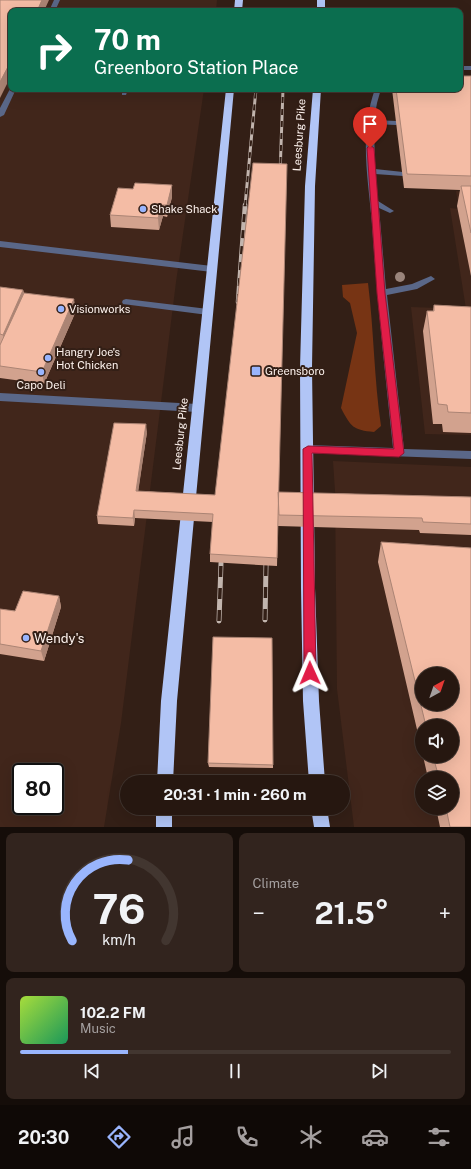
<!DOCTYPE html>
<meta charset="utf-8">
<style>
:root{--surface:#261710;--page:#32241e;--text:#f1f3f6;--muted:#a49f9f;--line:#423630;--accent:#99b5fd}
body{margin:0;font-family:"Public Sans",sans-serif;background:var(--page);color:var(--text);height:100vh;display:flex;flex-direction:column;font-size:15px;white-space:nowrap}
*{box-sizing:border-box;margin:0}
p{font-size:13px;color:var(--muted)}
.icon{flex:none;width:22px;height:22px;fill:none;stroke:currentColor;stroke-width:2;stroke-linecap:round;stroke-linejoin:round}
.map{position:relative;height:827px;overflow:hidden}
.drawer{display:flex;flex-direction:column;gap:6px;padding:6px;background:#150d09;flex:1}
.drawer>*{flex:none}
.banner{position:absolute;left:8px;top:8px;width:455px;height:84px;border-radius:8px;box-shadow:0 4px 16px #0002,0 0 0 1px var(--line);background:#0b6e4f;color:#fff;overflow:hidden}
.needle{width:26px;rotate:40deg}
.fabs{position:absolute;left:415px;top:667px;display:grid;gap:8px}
.fabs a{display:grid;place-items:center;width:44px;height:44px;border-radius:50%;background:var(--surface);box-shadow:0 4px 16px #0002,0 0 0 1px var(--line);font-size:20px}
.speed{position:absolute;left:12px;top:763px;display:flex;gap:8px;font-size:20px;font-weight:700;text-align:center}
.speed>*{display:grid;place-content:center;width:52px;height:52px;border-radius:50%;background:var(--surface);box-shadow:0 4px 16px #0002,0 0 0 1px var(--line);line-height:1}
.speed .limit{border:2px solid #111;border-radius:6px;background:#fff;color:#111}
.pin{position:absolute;display:grid;place-items:center;width:34px;height:34px;color:#fff;margin:-41px -17px;border-radius:50% 50% 50% 0;rotate:-45deg;box-shadow:0 0 4px #0007}
.pin .icon{rotate:45deg}
.me{position:absolute;width:44px;margin:-22px;rotate:359deg;stroke-linejoin:round;filter:drop-shadow(0 0 3px #0008)}
.turn{display:flex;align-items:center;gap:14px;height:84px;padding:0 20px;font-size:18px}
.turn .icon{width:52px;height:52px;stroke-width:2.5}
.turn b{display:block;font-size:28px;line-height:34px}
.big{font-size:30px;font-weight:700;line-height:1.1}
.drawer .widget{flex:1;display:flex;flex-direction:column;justify-content:center;gap:6px;min-width:0;padding:0 14px;border-radius:8px;background:var(--page)}
.drawer .dial{align-items:center;gap:0}
.dial svg{height:104px;overflow:visible;fill:none;stroke:var(--line);stroke-width:7;stroke-linecap:round;text-anchor:middle}
.dial text{fill:var(--text);stroke:none}
.song{display:flex;align-items:center;gap:12px}
.cover{width:48px;height:48px;border-radius:6px;background:linear-gradient(135deg,hsl(80 70% 55%),hsl(150 70% 35%))}
.played{height:4px;border-radius:2px;background:linear-gradient(90deg,var(--accent) 25%,var(--line) 25%)}
.keys{display:flex;justify-content:space-around;direction:ltr}
.heat{display:flex;justify-content:space-between;align-items:center;font-size:22px;direction:ltr}
.drawer .tiles{flex:1;display:grid;gap:6px;grid-template-columns:1fr 1fr}
.widget:last-child{grid-column:span 2}
.trip{position:absolute;left:120px;top:775px;width:230px;height:40px;border-radius:20px;background:var(--surface);box-shadow:0 4px 16px #0002,0 0 0 1px var(--line);font-weight:700;line-height:40px;text-align:center}
.menu{display:flex;height:64px;justify-content:space-around;align-items:center;background:#0f0906;color:var(--muted)}
.menu .icon{width:28px;height:28px}
.menu .selected{color:var(--accent)}
.menu b{font-size:18px;color:var(--text)}
.map>svg:first-child{display:block}
.built{fill:#41261b;fill-rule:evenodd}
.green{fill:#773414}
.lines{fill:none;stroke-linecap:round;stroke-linejoin:round}
.minor{fill:#5a6788;fill-rule:evenodd}
.highway{fill:#b1c5f6;fill-rule:evenodd}
.rail-far2-casing{stroke:#c2b5ae;stroke-width:3}
.rail-far1-casing{stroke:#c2b5ae;stroke-width:4.5}
.rail-casing{stroke:#c2b5ae;stroke-width:5}
.rail-far2{stroke:#331f16;stroke-width:2;stroke-dasharray:6;stroke-linecap:butt}
.rail-far1{stroke:#331f16;stroke-width:3;stroke-dasharray:8;stroke-linecap:butt}
.rail{stroke:#331f16;stroke-width:3.5;stroke-dasharray:11;stroke-linecap:butt}
.tree{fill:#9a847b}
.wall{fill:#d2a28e;fill-rule:evenodd}
.shaded-wall{fill:#ab8474}
.building{fill:#f4bca5;stroke:#ab8474;fill-rule:evenodd}
.route{fill:#e11d48;stroke:#92132f}
.poi-dot{fill:#99b5fd;stroke:#331f16;stroke-width:1.5}
.labels{text-anchor:middle;dominant-baseline:central;stroke-width:4;stroke-linejoin:round;paint-order:stroke}
.street-label{font-size:11px;fill:#fdf2ed;stroke:#331f16}
.poi-label{font-size:11px;fill:#fdf2ed;stroke:#331f16;text-anchor:start}
.near-poi-label{font-size:13px;fill:#fdf2ed;stroke:#331f16;text-anchor:start}
</style>
<div class="map">
<svg width="471" height="827" viewBox="0 0 471 827">
<rect width="100%" height="100%" fill="#331f16"/>
<path class="built" d="M0,0H217L216,11H11V89H204L176,282L121,723L104,827H0ZM21,772H55V806H21Z
M456,191L471,192V435L425,434L411,307L466,309L450,208L459,209Z
M333,461L471,467V827H354L337,689L335,491ZM422,674H452V704H422ZM422,726H452V756H422ZM422,778H452V808H422Z"/>
<path class="green" d="M368,283C374,331 374,379 381,426L374,432C353,430 351,427 341,408L357,333L350,303L343,297L342,285Z"/>
<g class="lines">
<path class="minor" d="M54,0H60L55,11H49Z
M460,66H471V70H460Z
M11,87V89H16L4,115L0,117V108Z
M122,89H128L126,95H122Z
M375,89H381L377,103L374,120L396,121L400,123L396,125L374,124L375,169L403,172L407,174L403,176L375,174L378,201L394,211L390,213L379,208L386,289L412,284L431,276L435,279L417,289L387,295L404,449L471,451V459L308,453L304,452L303,449L304,446L308,445L393,448C385,373 377,299 372,224C368,177 359,134 375,89Z
M0,241L212,266L216,269L212,272L0,247Z
M126,299L208,309L213,312L208,315L123,304L122,302L123,300Z
M0,393L197,404L201,405L202,408L201,411L197,412L0,401Z"/>
<path class="highway" d="M235,0H243L242,11H234Z
M317,0H325V11H317Z
M226,89H234L177,701L173,782H157L161,701Z
M313,89H321L315,186L312,368L315,588L319,701L325,782H309L303,701L301,588L300,368L305,186Z
M156,808H172V827H156Z
M311,808H327L330,827H314Z"/>
<g class="rail-far2-casing">
<path id="rail-far2" d="M280,175L283,89
M245,206L256,89"/>
</g>
<g class="rail-far1-casing">
<path id="rail-far1" d="M238,302L245,205"/>
</g>
<g class="rail-casing">
<path id="rail" d="M265,620L266,565
M219,621L221,563"/>
</g>
<use href="#rail-far2" class="rail-far2"/>
<use href="#rail-far1" class="rail-far1"/>
<use href="#rail" class="rail"/>
</g>
<circle class="tree" cx="400" cy="277" r="5"/>
<path class="wall" d="M471,76V276L457,206L460,190L404,188L392,89H460Z
M140,89H170L169,92L140,90Z
M172,197L167,217L163,216L159,230L111,227L110,215Z
M0,287L23,290L24,293L76,311L44,384L0,378Z
M434,305L471,307V433L443,432L442,424H433L423,331L427,311H433Z
M147,432L138,491L215,495L279,492L471,497V535L420,533L419,530L278,526L277,566L210,562V554L213,522L135,518L134,526L98,524L97,516Z
M381,542L471,548V827H440L436,808H452V778H428L423,756H452V726H422V751L378,562ZM422,674H452V704H422Z
M59,596L61,607L44,661L0,654V609L15,611Z
M208,763L273,765V768L209,767Z"/>
<path class="shaded-wall" d="M42,0H49L44,11H37Z
M11,61V76L0,98V82Z
M172,185V197L167,217V205Z
M162,205L163,216L159,230L158,218Z
M23,290L26,304L6,349L3,335Z
M74,299L76,311L44,384L42,372Z
M146,424L147,432L137,500L136,491Z
M134,510L135,518L134,526L133,518Z
M59,596L61,607L44,661L41,651Z"/>
<path class="building" d="M0,0H42L37,11H11V61L0,82Z
M460,76H471V176L407,174L396,89H460Z
M253,163L287,164L277,558L210,554L213,514L134,510L133,518L97,516L114,423L146,424L136,491L215,495Z
M135,183L172,185L167,205H162L158,218L110,215L118,188L133,189Z
M461,186H471V233Z
M0,287L23,290L3,335L0,334Z
M24,293L74,299L42,372L0,366V345Z
M434,305L471,307V413L448,412L447,405L438,404L427,311H434Z
M278,492L471,497V524L423,522L422,518L279,515Z
M381,542L471,548V827H450L446,808H452V778H439L433,756H452V726H426ZM422,674H452V704H422Z
M23,591L59,596L41,651L0,644V609L15,611Z
M213,637L272,638L273,765L208,763Z"/>
<path class="route" d="M370,145L374,148L385,293L404,453L399,457L312,453L316,673L314,677L310,678L306,677L304,673L303,449L308,446L394,449L377,293L367,148Z"/>
<g class="poi-dot">
<circle cx="143" cy="209" r="4"/>
<circle cx="61" cy="309" r="4"/>
<circle cx="48" cy="358" r="4"/>
<rect x="251" y="366" width="10" height="10" rx="2"/>
<circle cx="41" cy="372" r="4"/>
<circle cx="26" cy="638" r="4"/>
</g>
<g class="labels">
<g class="street-label">
<text transform="translate(299 135) rotate(-86)">Leesburg Pike</text>
<text transform="translate(180 434) rotate(-84)">Leesburg Pike</text>
</g>
<g class="poi-label">
<text x="151" y="209">Shake Shack</text>
<text x="69" y="309">Visionworks</text>
<text x="56" y="352">Hangry Joe's<tspan x="56" dy="13">Hot Chicken</tspan></text>
<text x="265" y="371">Greensboro</text>
<text x="41" y="385" text-anchor="middle">Capo Deli</text>
</g>
<g class="near-poi-label">
<text x="34" y="638">Wendy's</text>
</g>
</g>
</svg>
<div class="fabs">
<a><svg class="needle" viewBox="-14 -14 28 28"><path d="M0-13l5 13h-10z" fill="#e53935"/><path d="M0 13l5-13h-10z" fill="#a49f9f"/></svg></a>
<a><svg class="icon" aria-label="sound" viewBox="0 0 24 24"><path d="M4 9h4l5-4v14l-5-4H4zM17 9q2 3 0 6"/></svg></a>
<a><svg class="icon" aria-label="layers" viewBox="0 0 24 24"><path d="M12 4l9 5-9 5-9-5zM3 14l9 5 9-5"/></svg></a>
</div>
<div class="speed"><div class="limit">80</div></div>
<div class="pin" style="left:370px;top:148px;background:#d93025"><svg class="icon" aria-label="arrive" viewBox="0 0 24 24"><path d="M6 21V4h12l-3 4 3 4H6"/></svg></div>
<svg class="me" style="left:310px;top:673px" viewBox="-20 -20 40 40"><path d="M0-17L14 15 0 8-14 15z" fill="#e11d48" stroke="#fff" stroke-width="4"/></svg>
<div class="trip">20:31 · 1 min · 260 m</div>
<div class="banner">
<div class="turn"><svg class="icon" aria-label="right" viewBox="0 0 24 24"><path d="M7 20v-9h11M14 6l5 5-5 5"/></svg><div><b>70 m</b>Greenboro Station Place</div></div>
</div>
</div>
<section class="drawer">
<div class="tiles">
<div class="widget dial"><svg viewBox="0 0 100 80">
<path d="M14 69A42 42 0 1 1 86 69"/>
<path d="M14 69A42 42 0 0 1 57 7" stroke="#99b5fd"/>
<text x="50" y="56" font-size="32" font-weight="700">76</text>
<text x="50" y="72" font-size="11">km/h</text>
</svg></div>
<div class="widget"><p>Climate</p>
<div class="heat"><a>−</a><b class="big">21.5°</b><a>+</a></div>
</div>
<div class="widget">
<div class="song"><i class="cover"></i><div><b>102.2 FM</b><p>Music</p></div></div>
<div class="played"></div>
<div class="keys"><svg class="icon" aria-label="previous" viewBox="0 0 24 24"><path d="M18 5L8 12l10 7zM5 5v14"/></svg><svg class="icon" aria-label="pause" viewBox="0 0 24 24"><path d="M8 5v14M16 5v14"/></svg><svg class="icon" aria-label="next" viewBox="0 0 24 24"><path d="M6 5l10 7-10 7zM19 5v14"/></svg></div>
</div>
</div>
</section>
<nav class="menu">
<b>20:30</b>
<svg class="icon selected" aria-label="directions" viewBox="0 0 24 24"><path d="M12 3l9 9-9 9-9-9zM9 14v-3h6M13 9l2 2-2 2"/></svg>
<svg class="icon" aria-label="music" viewBox="0 0 24 24"><path d="M9 18V5l10-2v13"/><circle cx="6" cy="18" r="3"/><circle cx="16" cy="16" r="3"/></svg>
<svg class="icon" aria-label="phone" viewBox="0 0 24 24"><path d="M5 4h4l2 5-3 2q2 4 5 5l2-3 5 2v4C11 20 4 13 5 4z"/></svg>
<svg class="icon" aria-label="climate" viewBox="0 0 24 24"><path d="M12 3v18M4 7l16 10M4 17L20 7"/></svg>
<svg class="icon" aria-label="car" viewBox="0 0 24 24"><path d="M5 17H2v-5l4-1 3-4h7l3 4 3 1v5h-3M9 17h6M6 11h13"/><circle cx="7" cy="17" r="2"/><circle cx="17" cy="17" r="2"/></svg>
<svg class="icon" aria-label="filters" viewBox="0 0 24 24"><path d="M4 7h16M4 17h16"/><circle cx="9" cy="7" r="2"/><circle cx="15" cy="17" r="2"/></svg>
</nav>
